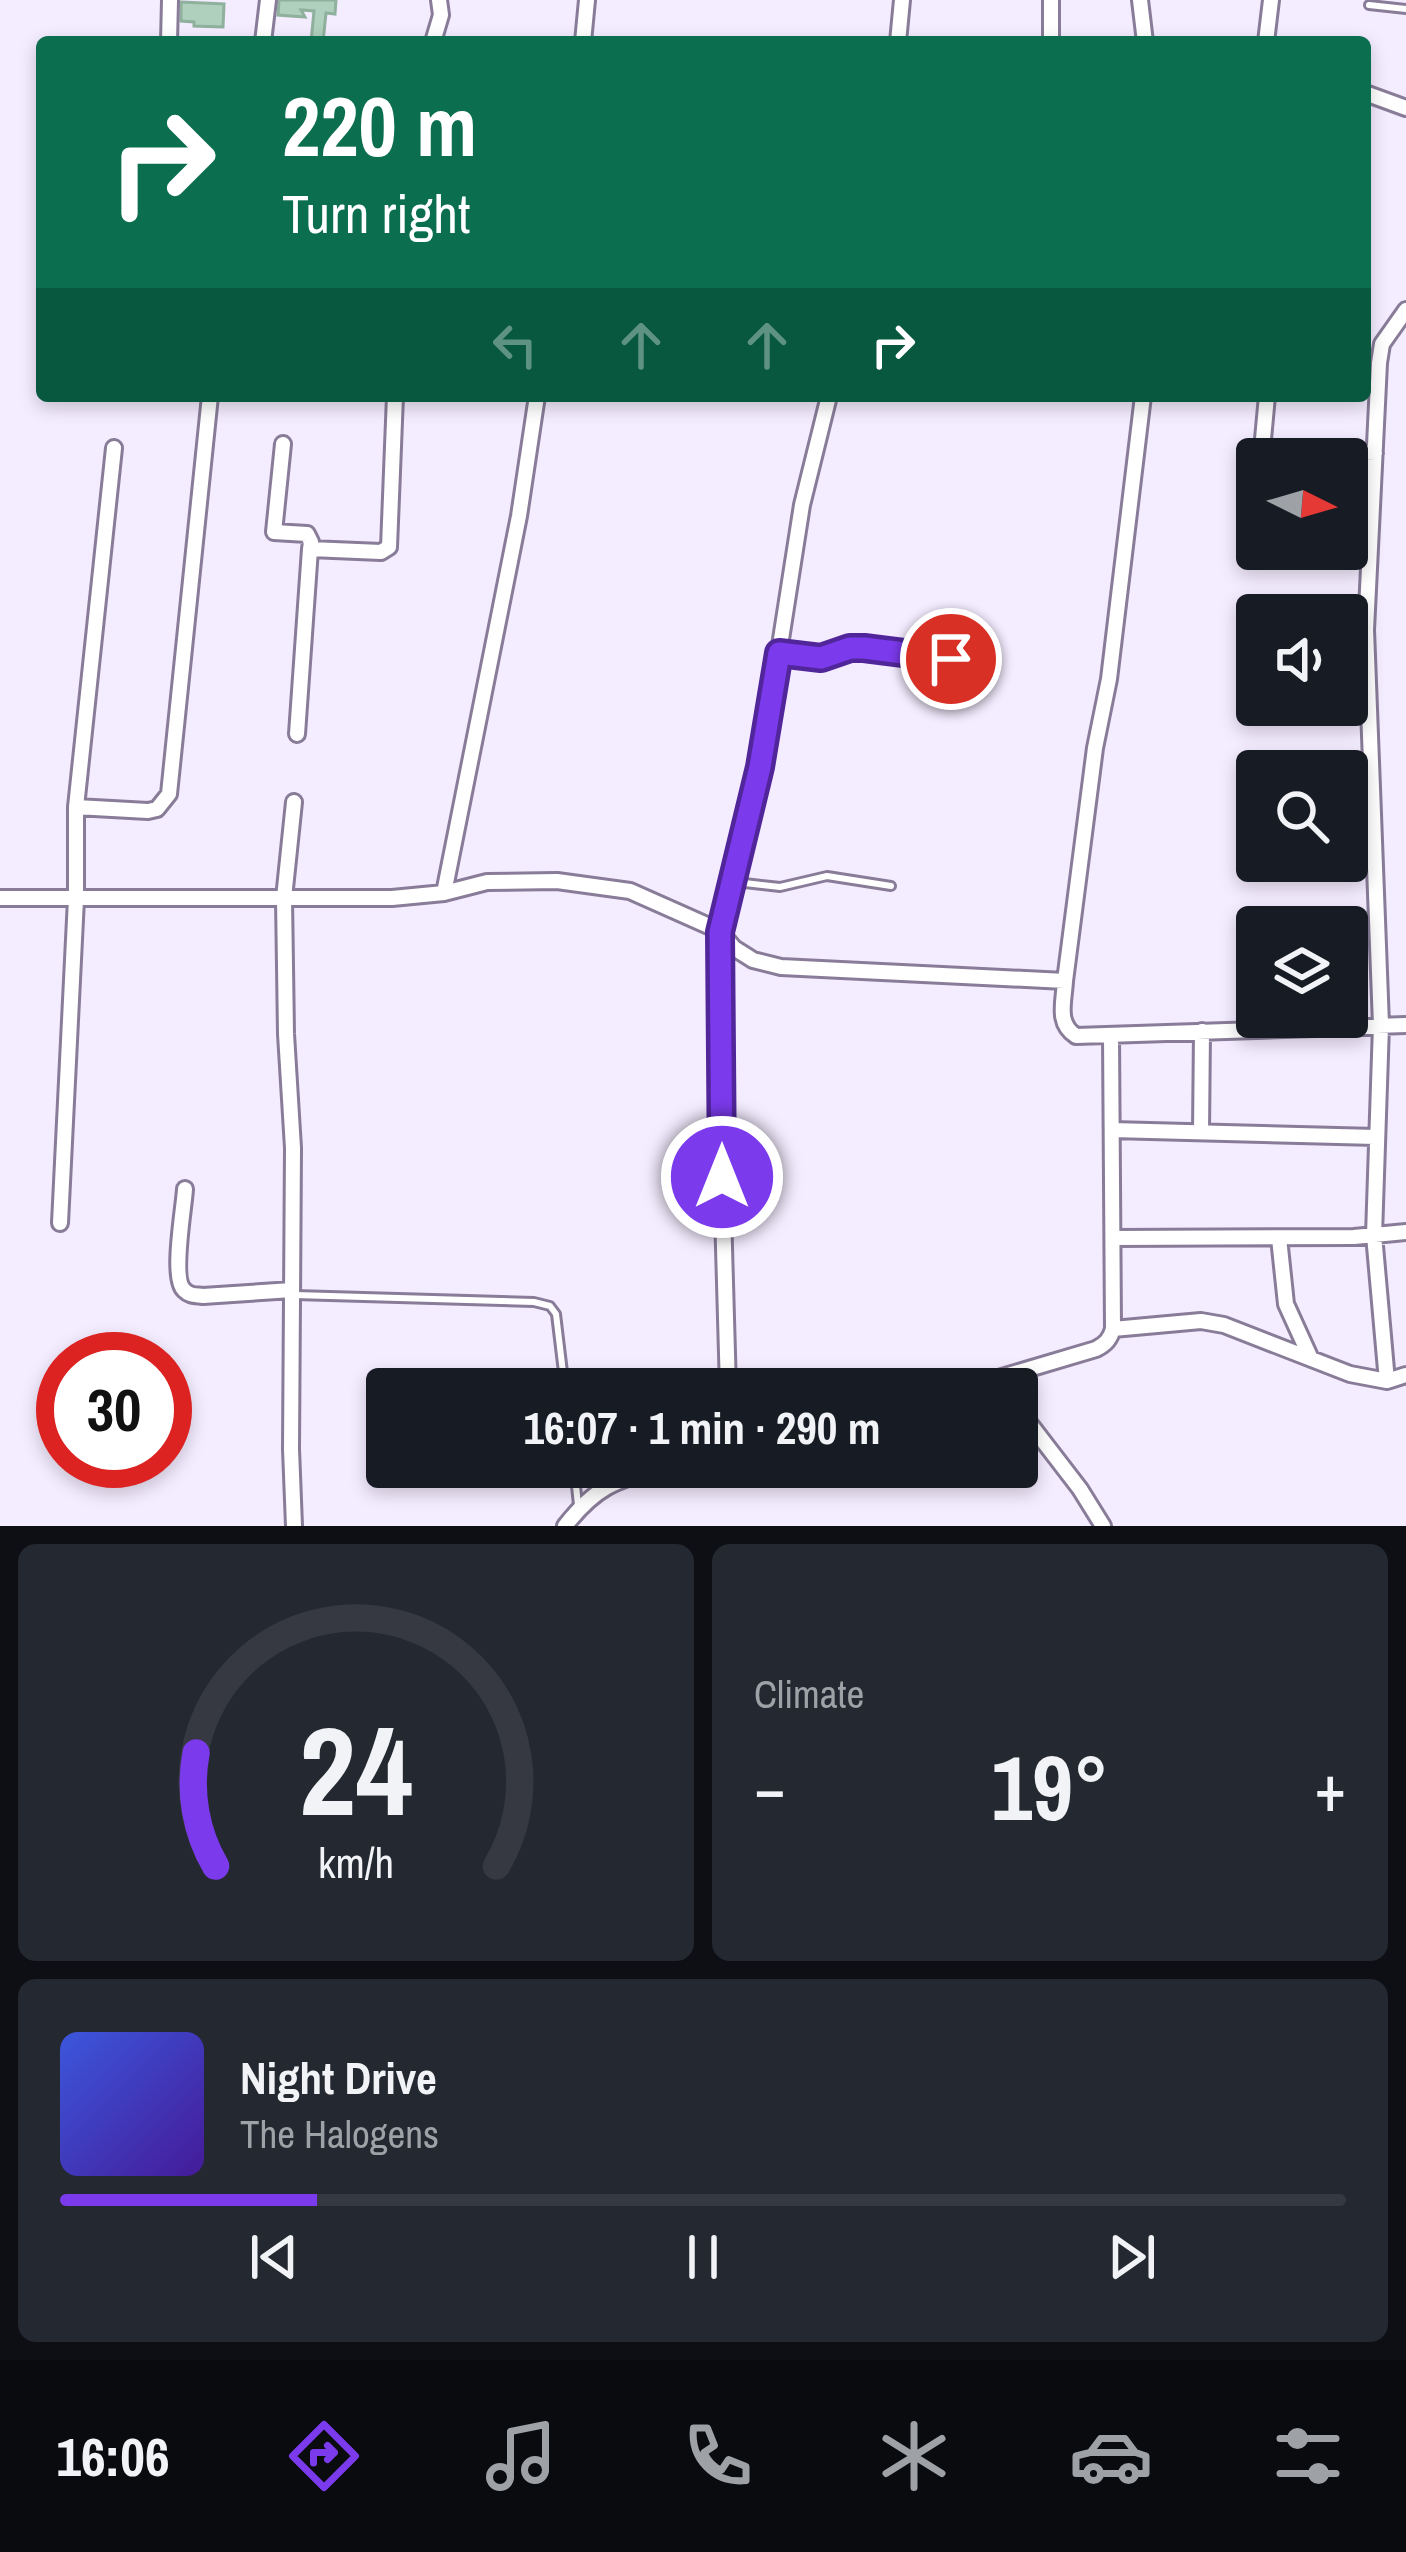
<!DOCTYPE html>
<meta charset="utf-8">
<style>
:root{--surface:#171b24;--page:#242831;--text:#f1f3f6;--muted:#9ea1a6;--line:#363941;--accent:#7c3aed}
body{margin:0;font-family:"Archivo Narrow",sans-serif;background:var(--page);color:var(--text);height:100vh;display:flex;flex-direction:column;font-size:45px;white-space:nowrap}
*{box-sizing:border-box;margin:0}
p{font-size:39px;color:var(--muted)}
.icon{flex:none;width:66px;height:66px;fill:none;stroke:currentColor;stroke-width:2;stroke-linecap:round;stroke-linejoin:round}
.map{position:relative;height:1526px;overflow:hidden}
.side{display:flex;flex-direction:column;gap:18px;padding:18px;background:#0d0f14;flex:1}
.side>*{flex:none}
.guide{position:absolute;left:36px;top:36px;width:1335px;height:366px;border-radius:12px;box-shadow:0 6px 18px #0003;background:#0b6e4f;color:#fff;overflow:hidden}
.needle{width:78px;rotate:95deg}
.buttons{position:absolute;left:1236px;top:438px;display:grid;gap:24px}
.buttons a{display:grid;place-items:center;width:132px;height:132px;border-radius:12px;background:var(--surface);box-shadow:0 6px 18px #0003;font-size:60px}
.speed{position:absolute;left:36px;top:1332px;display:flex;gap:24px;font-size:60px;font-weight:700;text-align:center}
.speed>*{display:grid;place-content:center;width:156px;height:156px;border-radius:50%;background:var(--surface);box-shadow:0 6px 18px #0003;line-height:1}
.speed .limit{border:18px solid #d22;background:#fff;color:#111}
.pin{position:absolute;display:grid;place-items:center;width:102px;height:102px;color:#fff;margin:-51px;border:6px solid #fff;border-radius:50%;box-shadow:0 3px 12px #0007}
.me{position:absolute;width:132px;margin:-66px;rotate:0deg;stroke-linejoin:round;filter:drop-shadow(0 0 9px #0008)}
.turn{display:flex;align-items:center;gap:42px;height:252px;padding:0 48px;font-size:54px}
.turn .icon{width:156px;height:156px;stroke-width:2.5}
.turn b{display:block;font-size:84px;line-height:102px}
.lanes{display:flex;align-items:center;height:114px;padding:0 48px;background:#0003;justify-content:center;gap:60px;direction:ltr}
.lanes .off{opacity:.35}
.big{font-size:90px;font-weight:700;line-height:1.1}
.side .tile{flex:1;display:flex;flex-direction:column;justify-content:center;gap:18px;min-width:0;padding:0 42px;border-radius:18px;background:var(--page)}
.side .dial{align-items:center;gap:0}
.dial svg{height:312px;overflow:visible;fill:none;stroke:var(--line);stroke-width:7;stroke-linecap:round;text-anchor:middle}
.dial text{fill:var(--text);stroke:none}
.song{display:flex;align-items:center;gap:36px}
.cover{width:144px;height:144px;border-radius:18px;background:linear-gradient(135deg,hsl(230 70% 55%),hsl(260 70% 35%))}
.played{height:12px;border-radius:6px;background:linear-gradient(90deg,var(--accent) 20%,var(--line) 20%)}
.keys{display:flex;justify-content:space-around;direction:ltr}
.heat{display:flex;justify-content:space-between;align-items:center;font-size:66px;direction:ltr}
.side .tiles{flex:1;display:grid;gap:18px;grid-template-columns:1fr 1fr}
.tile:last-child{grid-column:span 2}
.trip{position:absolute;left:366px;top:1368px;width:672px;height:120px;border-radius:12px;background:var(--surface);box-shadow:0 6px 18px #0003;font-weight:700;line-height:120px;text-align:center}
.menu{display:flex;height:192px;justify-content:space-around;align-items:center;background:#090b0e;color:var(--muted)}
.menu .icon{width:84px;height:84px}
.menu .current{color:var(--accent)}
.menu b{font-size:54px;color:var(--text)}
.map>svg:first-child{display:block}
.building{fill:#afd0bd;stroke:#8fb09d;stroke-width:3}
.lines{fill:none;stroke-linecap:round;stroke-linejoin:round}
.lane-casing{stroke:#887c98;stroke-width:12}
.street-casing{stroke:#887c98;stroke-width:20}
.lane{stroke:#fff;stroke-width:6}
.street{stroke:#fff;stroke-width:14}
.route-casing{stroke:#51269a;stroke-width:30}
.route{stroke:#7c3aed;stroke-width:21}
</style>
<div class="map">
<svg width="1406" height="1526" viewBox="0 0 1406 1526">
<rect width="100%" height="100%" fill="#f4ecff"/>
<path class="building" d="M279,0H336L335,14L326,13L323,42H311L314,11L301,10L305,17L278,15Z
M181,2L224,4L223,27L194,26V22L181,21Z"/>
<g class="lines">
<g class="lane-casing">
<path id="lane" d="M1369,5L1406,9
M782,654L821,658L850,648H864L994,665
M736,882L780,887L827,876L891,886
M295,1295L534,1302L550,1306L556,1314L565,1389
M574,1467L578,1505"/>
</g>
<g class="street-casing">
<path id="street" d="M1051,0V42
M1140,0L1145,42
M169,42L170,0
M263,42L268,0
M433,42L441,15L439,0
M583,42L587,0
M898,42L902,0
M1266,42L1271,0
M1365,93L1406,108
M1143,396L1109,679L1095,748L1065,981C1064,1002 1056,1023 1076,1036L1406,1025
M1267,396L1263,439L1264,449L1375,453
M283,444L274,532L307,534L311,542L310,549
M297,734L310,549L381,552L389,547L395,396
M76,807L114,448
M444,893L519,516L537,396
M0,898H392L444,893L487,882L557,881L630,891L720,931L734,948L753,960L781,967L1065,981
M1112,1130L1376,1137
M1201,1132L1202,1031
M185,1189C184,1208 171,1278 184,1290C190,1296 195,1295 203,1296L292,1290
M60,1223L76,899V807L148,811L157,809L169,794L210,396
M1113,1238L1354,1237L1406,1232
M1279,1238L1286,1304L1311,1359
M1113,1329L1201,1321L1224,1325L1350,1374L1387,1381L1406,1375
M1387,1381L1374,1235L1381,1025L1366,630L1379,363L1382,344L1406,310
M728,1389L722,1176L720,931L761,767L802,505L829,396
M961,1389L1096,1349C1106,1344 1110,1339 1113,1329L1111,1035
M1017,1407L1080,1489L1103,1526
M294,1526L291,1449L293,1148L286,1034L284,898L294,802
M565,1526C598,1484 616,1481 665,1467"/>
</g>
<use href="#lane" class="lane"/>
<use href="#street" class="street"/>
</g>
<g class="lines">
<g class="route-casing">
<path id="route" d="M722,1177L720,932L760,767L779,653L821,658L850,648H864L951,659"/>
</g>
<use href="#route" class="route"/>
</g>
</svg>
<div class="buttons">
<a><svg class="needle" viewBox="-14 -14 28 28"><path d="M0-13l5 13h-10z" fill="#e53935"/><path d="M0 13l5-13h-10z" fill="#9ea1a6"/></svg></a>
<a><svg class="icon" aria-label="sound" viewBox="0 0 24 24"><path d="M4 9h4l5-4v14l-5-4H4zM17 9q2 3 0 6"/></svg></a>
<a><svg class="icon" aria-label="search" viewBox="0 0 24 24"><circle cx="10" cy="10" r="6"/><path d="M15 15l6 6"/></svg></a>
<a><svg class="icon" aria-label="layers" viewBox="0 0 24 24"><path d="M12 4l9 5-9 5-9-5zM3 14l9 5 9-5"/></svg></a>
</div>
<div class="speed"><div class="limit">30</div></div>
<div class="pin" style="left:951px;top:659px;background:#d93025"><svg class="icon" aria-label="arrive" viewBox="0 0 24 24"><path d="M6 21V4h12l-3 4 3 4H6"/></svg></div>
<svg class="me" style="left:722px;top:1177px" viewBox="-20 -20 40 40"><circle r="17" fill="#7c3aed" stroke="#fff" stroke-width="3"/><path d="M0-11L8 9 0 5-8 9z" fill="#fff"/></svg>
<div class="trip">16:07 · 1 min · 290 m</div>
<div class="guide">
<div class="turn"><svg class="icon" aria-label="right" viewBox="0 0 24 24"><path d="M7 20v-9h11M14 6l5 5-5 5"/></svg><div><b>220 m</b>Turn right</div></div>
<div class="lanes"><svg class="icon off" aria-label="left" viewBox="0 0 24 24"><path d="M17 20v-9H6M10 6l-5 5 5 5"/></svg><svg class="icon off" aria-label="ahead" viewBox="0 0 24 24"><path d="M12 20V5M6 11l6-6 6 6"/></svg><svg class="icon off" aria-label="ahead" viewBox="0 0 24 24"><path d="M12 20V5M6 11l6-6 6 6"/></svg><svg class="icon" aria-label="right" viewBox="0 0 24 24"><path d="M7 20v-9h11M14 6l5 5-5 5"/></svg></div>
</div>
</div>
<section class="side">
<div class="tiles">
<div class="tile dial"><svg viewBox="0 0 100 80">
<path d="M14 69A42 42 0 1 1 86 69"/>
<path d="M14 69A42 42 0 0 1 9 40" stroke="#7c3aed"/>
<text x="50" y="56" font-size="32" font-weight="700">24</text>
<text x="50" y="72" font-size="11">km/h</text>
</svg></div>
<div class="tile"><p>Climate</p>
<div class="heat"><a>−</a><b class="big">19°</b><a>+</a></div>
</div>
<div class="tile">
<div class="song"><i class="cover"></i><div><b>Night Drive</b><p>The Halogens</p></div></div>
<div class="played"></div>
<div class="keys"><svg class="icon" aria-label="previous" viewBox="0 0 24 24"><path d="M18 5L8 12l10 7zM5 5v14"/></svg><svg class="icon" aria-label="pause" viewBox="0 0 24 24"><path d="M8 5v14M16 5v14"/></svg><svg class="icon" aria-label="next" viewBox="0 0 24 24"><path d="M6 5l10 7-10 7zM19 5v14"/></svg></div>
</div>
</div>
</section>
<nav class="menu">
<b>16:06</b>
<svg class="icon current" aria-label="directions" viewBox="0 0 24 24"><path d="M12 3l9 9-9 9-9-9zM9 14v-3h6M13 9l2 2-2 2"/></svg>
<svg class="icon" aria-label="music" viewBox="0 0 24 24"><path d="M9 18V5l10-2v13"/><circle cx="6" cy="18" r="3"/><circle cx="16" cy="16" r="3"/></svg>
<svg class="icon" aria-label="phone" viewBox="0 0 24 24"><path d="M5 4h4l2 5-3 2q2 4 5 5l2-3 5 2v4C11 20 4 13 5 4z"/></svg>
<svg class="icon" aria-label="climate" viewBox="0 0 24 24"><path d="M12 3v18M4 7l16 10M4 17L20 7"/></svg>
<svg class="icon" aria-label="car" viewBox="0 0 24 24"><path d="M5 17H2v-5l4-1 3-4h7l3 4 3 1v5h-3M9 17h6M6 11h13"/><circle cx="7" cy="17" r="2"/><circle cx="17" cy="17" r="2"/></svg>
<svg class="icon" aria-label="filters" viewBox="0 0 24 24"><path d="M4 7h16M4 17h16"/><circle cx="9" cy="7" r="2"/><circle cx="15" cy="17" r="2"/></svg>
</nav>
